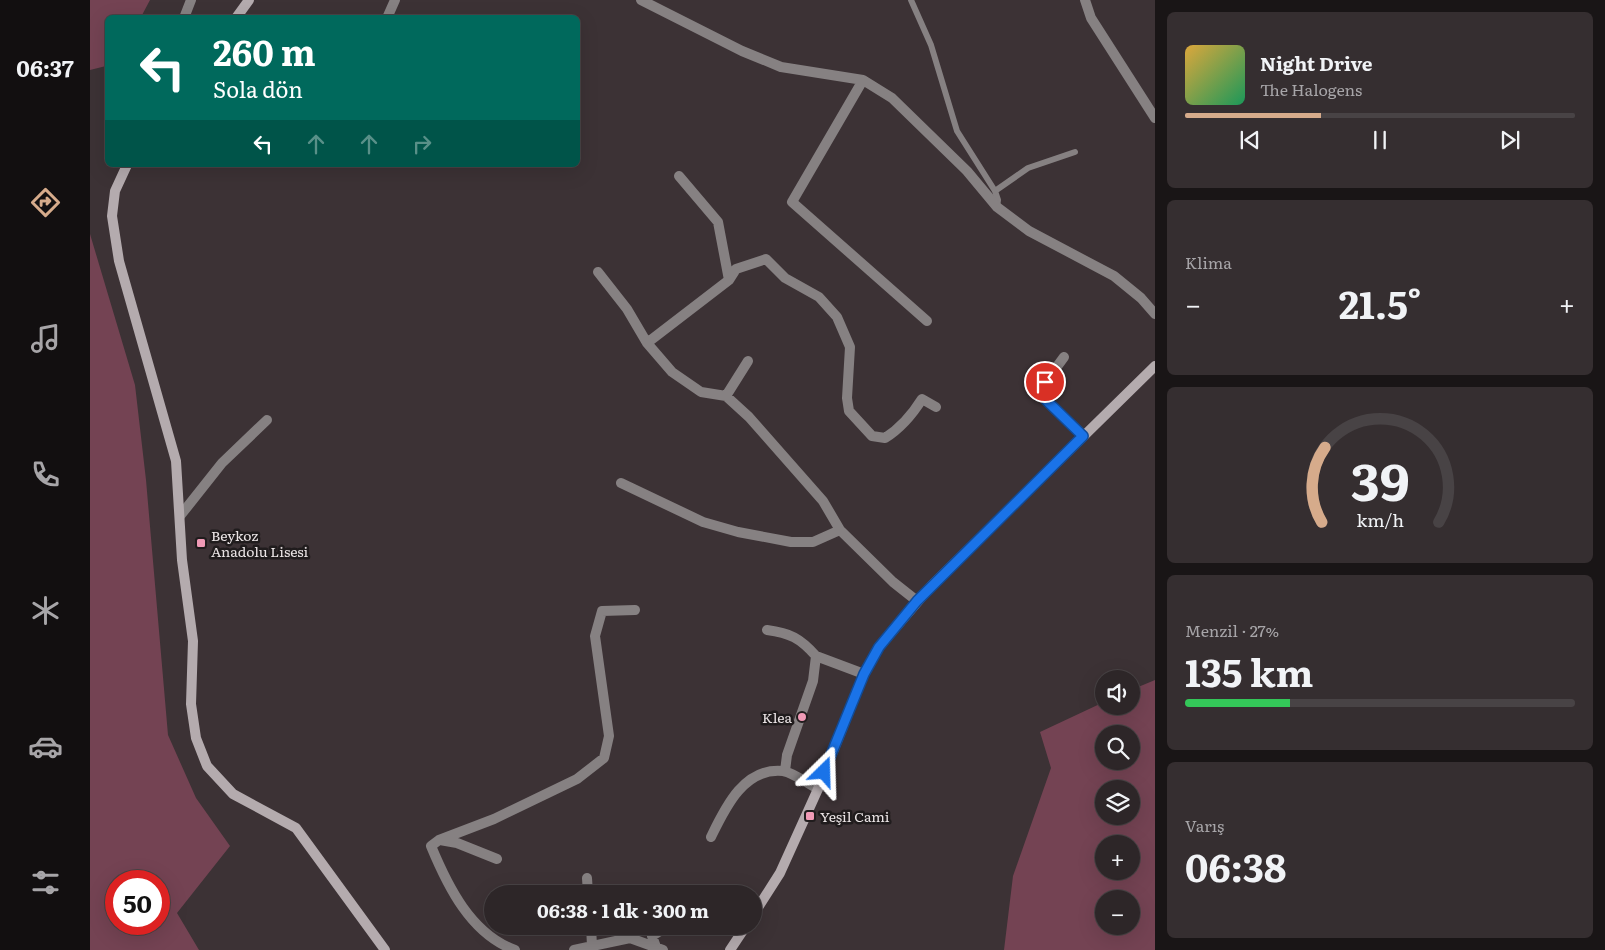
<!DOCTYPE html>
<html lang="tr">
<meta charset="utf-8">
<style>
:root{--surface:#2d2628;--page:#352e30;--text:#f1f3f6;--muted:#a7a5a8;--line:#484345;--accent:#d6ab8b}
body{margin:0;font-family:Literata,serif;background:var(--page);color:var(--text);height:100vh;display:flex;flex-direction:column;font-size:19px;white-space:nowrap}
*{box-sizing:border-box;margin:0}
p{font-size:16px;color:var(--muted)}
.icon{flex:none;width:28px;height:28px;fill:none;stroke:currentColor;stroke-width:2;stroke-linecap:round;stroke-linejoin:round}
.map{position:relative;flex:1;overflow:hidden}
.drawer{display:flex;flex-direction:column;gap:12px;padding:12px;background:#191516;width:450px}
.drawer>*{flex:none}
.top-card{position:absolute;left:15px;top:15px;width:475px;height:152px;border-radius:8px;box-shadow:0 5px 20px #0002,0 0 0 1px var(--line);background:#00695c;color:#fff;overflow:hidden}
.fabs{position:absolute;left:1005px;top:670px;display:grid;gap:10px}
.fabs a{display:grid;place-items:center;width:45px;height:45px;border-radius:50%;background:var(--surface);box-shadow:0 5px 20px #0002,0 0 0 1px var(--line);font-size:25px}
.speed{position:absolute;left:15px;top:870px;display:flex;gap:10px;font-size:25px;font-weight:700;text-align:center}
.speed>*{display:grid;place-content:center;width:65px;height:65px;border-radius:50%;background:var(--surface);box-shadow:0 5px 20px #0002,0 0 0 1px var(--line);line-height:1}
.speed .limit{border:8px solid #d22;background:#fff;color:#111}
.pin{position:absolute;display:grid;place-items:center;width:42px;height:42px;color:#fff;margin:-21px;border:2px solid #fff;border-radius:50%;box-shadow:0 1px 5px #0007}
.me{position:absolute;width:55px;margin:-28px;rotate:22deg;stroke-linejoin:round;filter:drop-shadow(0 0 4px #0008)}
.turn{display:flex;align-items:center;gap:18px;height:105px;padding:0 25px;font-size:22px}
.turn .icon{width:65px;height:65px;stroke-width:2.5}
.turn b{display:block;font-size:35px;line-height:42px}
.lanes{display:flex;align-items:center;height:48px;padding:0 25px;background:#0003;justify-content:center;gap:25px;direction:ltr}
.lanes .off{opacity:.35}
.big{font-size:38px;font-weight:700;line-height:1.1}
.drawer .card{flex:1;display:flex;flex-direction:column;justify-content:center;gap:8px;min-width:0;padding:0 18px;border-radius:8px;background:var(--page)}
.drawer .dial{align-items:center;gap:0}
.dial svg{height:130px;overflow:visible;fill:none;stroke:var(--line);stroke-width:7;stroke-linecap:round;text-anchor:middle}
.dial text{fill:var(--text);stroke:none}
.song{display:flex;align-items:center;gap:15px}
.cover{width:60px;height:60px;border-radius:8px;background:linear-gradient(135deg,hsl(40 70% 55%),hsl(150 70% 35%))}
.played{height:5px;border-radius:2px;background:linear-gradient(90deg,var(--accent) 35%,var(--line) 35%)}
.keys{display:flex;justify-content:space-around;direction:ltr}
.heat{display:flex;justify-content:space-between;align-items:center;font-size:28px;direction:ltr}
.charge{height:8px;border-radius:4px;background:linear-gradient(90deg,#34c759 27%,var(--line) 0)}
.trip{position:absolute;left:394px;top:885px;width:278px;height:50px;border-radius:25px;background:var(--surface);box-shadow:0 5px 20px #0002,0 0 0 1px var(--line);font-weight:700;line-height:50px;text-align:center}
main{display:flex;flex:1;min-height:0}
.menu{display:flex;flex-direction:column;width:90px;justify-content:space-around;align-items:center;background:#120f10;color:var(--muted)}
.menu .icon{width:35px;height:35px}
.menu .selected{color:var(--accent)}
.menu b{font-size:22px;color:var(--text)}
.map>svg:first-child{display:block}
.green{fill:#744353;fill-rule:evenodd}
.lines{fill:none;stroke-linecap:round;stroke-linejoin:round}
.lane{stroke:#868182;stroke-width:6}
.street{stroke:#868182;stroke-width:10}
.secondary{stroke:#b4abae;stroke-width:10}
.route-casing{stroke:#114b97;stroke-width:12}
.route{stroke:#1a73e8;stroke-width:9}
.poi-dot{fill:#f09ab6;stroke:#201c1d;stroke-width:2}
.labels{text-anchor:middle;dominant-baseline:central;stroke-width:5;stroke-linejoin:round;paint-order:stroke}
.poi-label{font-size:14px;fill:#eae4e5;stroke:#201c1d;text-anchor:start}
</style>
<main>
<nav class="menu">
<b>06:37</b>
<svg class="icon selected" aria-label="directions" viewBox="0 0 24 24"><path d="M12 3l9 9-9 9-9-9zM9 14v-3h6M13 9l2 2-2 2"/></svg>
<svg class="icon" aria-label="music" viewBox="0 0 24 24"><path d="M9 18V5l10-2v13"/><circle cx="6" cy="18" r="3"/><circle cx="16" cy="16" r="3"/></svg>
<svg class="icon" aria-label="phone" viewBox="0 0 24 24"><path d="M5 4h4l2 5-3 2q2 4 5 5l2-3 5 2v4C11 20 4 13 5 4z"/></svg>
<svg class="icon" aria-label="climate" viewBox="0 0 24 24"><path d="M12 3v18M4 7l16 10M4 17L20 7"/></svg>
<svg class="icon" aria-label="car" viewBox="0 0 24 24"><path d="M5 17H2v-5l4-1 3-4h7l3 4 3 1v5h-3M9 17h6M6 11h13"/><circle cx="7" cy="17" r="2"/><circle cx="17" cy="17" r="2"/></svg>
<svg class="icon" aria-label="filters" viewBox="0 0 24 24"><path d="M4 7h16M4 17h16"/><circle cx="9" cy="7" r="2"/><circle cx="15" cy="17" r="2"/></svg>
</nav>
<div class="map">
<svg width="1065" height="950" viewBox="0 0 1065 950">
<rect width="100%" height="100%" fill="#3c3235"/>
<path class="green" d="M0,0H60L51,17L18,18L17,63L16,66L0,70Z
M0,234L45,385L56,480L78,735L106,798L140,846L87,913L109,950H0ZM26,881H69V924H26Z
M1065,680V950H914L923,876L961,768L950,732L1014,702V706H1041V690ZM1014,734H1041V761H1014ZM1014,789H1041V816H1014ZM1014,844H1041V871H1014ZM1014,899H1041V926H1014Z"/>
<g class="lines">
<path class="lane" d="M821,0L841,45L867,131L905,191L908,200L907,207
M905,191L938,168L985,152"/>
<path class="street" d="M551,0L652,51L691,67L773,80
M995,0L1001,18L1065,118
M94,18L101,0
M297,18L305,0
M589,176L628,222L639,280
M508,272L537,309L557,343L582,372L611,392L636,396L659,417L733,501L750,530L803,582L827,601
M837,321L702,202L773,80L802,98L877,171L907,207L939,231L1024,276L1051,298L1065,314
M557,343L639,280L646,269L676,259L695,278L729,297L747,317L760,347L757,398L759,411L782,436L795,438C811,428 822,415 832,399L846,407
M974,357L955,383L956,400L993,436
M636,396L658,361
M531,483L613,522L648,532L701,542H723L750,530
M90,516L132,463L177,420
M677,630C700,633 710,638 726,656L723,681L697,755L695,771
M726,656L774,674
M621,837C635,808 654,767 693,771C704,773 718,784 728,789
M350,840L367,843L407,859
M497,878L498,894
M501,926L502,946
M566,947L562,936L578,926
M425,950C381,934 358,887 341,846L349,840L404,819L487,779L514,758L519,736L505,636L512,611L545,610
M484,950L540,938L573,950"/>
<path class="secondary" d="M146,18L159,0
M37,165L25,191L22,216L29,261L86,461L92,560L103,641L101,704L106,738L117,766L143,794L206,828L295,950
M662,917L690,873L728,789L774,674L789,647L842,585L1065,366
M640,950L656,926"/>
</g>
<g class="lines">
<g class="route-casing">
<path id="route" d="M734,772L774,674L789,647L827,601L993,436L956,400L955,382"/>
</g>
<use href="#route" class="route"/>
</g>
<g class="poi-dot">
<rect x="106" y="538" width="10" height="10" rx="2.5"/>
<circle cx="712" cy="717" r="5"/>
<rect x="715" y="811" width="10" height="10" rx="2.5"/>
</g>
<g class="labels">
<g class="poi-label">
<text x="121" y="535">Beykoz<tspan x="121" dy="16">Anadolu Lisesi</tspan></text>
<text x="702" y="717" text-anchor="end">Klea</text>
<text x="730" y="816">Yeşil Cami</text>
</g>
</g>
</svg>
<div class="fabs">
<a><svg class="icon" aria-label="sound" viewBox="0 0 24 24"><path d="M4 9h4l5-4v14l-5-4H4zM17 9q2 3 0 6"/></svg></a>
<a><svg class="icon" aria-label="search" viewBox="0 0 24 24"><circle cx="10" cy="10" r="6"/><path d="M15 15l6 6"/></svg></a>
<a><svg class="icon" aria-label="layers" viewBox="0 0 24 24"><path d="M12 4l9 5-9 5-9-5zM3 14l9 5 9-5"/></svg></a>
<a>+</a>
<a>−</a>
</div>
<div class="speed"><div class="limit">50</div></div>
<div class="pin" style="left:955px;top:382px;background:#d93025"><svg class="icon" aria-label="arrive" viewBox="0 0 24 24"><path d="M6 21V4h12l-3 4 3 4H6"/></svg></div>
<svg class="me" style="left:734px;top:772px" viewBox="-20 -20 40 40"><path d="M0-17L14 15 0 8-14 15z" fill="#1a73e8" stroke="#fff" stroke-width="4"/></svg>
<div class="trip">06:38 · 1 dk · 300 m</div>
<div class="top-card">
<div class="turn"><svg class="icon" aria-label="left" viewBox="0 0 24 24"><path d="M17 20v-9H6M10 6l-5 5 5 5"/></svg><div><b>260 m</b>Sola dön</div></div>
<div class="lanes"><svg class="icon" aria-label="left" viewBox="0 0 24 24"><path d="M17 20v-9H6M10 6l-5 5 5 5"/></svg><svg class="icon off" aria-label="ahead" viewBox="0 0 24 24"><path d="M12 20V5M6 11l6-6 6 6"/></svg><svg class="icon off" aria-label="ahead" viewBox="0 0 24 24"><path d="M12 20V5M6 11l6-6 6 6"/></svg><svg class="icon off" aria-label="right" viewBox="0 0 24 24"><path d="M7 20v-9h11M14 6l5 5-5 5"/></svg></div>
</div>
</div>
<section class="drawer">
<div class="card">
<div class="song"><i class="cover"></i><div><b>Night Drive</b><p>The Halogens</p></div></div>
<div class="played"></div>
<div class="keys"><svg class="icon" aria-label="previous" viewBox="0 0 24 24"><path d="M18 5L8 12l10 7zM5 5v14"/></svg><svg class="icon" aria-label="pause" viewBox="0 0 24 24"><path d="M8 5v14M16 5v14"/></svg><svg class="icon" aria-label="next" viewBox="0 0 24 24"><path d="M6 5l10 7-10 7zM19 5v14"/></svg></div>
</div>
<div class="card"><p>Klima</p>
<div class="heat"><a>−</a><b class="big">21.5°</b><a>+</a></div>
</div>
<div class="card dial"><svg viewBox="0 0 100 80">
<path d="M14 69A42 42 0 1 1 86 69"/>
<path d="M14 69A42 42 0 0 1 16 23" stroke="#d6ab8b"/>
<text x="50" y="56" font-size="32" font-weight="700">39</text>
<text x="50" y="72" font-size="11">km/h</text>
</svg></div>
<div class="card"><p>Menzil · 27%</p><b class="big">135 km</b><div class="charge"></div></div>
<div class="card"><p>Varış</p><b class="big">06:38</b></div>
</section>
</main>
